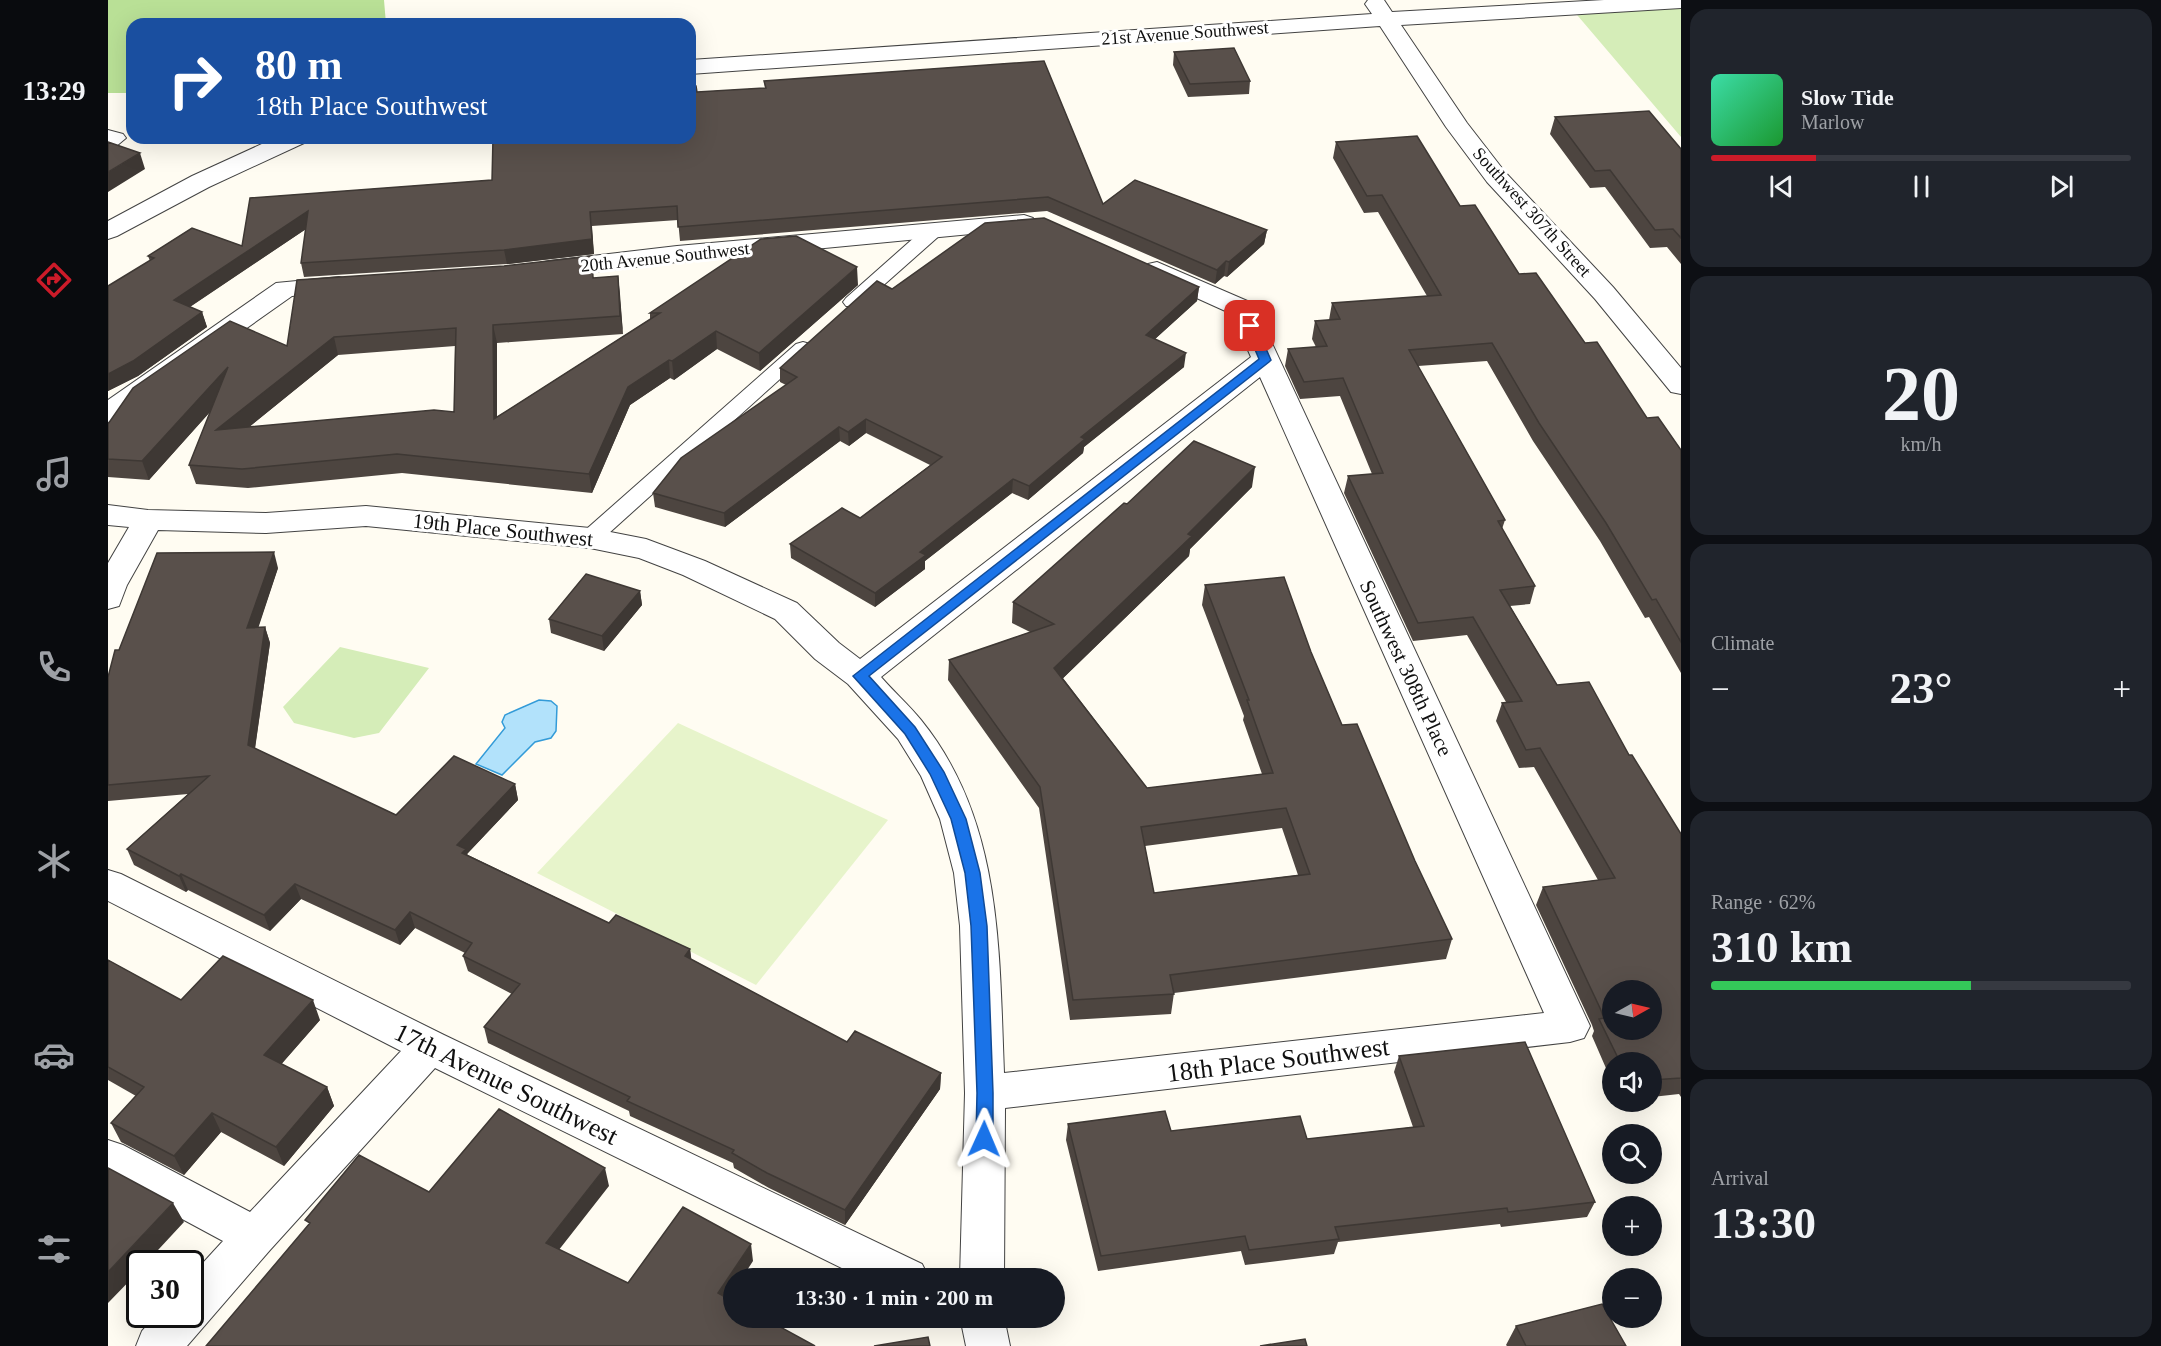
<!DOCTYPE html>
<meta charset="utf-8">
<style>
:root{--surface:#171b24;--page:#20242c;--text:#f1f3f6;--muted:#9ea1a6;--line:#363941;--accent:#cc1b29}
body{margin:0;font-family:Georgia,serif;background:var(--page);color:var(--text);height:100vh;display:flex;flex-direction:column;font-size:22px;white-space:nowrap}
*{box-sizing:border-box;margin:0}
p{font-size:20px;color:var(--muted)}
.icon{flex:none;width:33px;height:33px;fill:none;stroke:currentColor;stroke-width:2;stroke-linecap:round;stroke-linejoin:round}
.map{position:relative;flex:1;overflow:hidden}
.drawer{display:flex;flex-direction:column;gap:9px;padding:9px;background:#0d0f14;width:480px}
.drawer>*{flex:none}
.banner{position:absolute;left:18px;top:18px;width:570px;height:126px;border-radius:18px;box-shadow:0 6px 24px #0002;background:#1a4fa0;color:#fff;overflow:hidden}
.needle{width:39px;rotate:82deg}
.buttons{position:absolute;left:1494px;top:980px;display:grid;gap:12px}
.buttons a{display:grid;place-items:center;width:60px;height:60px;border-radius:50%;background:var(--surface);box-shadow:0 6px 24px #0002;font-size:30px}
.speed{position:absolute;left:18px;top:1250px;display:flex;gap:12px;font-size:30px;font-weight:700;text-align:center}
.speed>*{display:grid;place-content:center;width:78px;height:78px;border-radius:50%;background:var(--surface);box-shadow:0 6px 24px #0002;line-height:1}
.speed .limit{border:3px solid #111;border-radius:9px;background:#fff;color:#111}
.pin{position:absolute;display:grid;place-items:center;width:51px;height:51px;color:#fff;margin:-26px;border-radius:12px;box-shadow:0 3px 9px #0006}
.me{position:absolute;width:66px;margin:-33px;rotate:1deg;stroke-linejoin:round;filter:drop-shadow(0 0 4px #0008)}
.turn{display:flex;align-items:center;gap:21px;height:126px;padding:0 30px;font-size:27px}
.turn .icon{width:78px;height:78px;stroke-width:2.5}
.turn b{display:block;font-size:42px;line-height:51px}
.big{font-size:45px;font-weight:600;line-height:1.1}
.drawer .tile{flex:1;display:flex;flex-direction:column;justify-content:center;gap:9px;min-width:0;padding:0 21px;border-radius:18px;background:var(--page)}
.drawer .dial{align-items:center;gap:0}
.dial b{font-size:78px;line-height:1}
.song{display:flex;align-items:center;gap:18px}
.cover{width:72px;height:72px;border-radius:9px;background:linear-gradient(135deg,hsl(160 70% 55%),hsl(130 70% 35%))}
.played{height:6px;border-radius:3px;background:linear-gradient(90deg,var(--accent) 25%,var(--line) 25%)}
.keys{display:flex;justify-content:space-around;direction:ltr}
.heat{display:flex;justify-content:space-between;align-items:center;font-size:33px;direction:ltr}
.charge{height:9px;border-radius:4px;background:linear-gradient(90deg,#34c759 62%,var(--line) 0)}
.trip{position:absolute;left:615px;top:1268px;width:342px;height:60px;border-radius:30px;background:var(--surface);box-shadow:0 6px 24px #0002;font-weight:600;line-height:60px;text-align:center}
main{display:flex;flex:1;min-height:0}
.dock{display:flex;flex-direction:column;width:108px;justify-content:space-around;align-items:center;background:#090b0e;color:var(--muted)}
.dock .icon{width:42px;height:42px}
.dock .on{color:var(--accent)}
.dock b{font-size:27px;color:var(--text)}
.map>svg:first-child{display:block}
.green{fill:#d5edb8}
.forest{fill:#b9e096}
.pitch{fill:#e7f4cb}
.water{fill:#b2e2fb;stroke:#339bd8;stroke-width:1.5}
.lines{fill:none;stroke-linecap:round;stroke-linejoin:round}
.service-casing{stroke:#434343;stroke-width:2}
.minor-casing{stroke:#434343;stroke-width:2}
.service{fill:#fff;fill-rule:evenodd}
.minor{fill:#fff;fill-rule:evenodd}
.wall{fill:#4d4540;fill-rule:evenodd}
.shaded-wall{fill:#3e3834}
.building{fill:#59504b;stroke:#3e3834;stroke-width:1.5;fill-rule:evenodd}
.route{fill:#1a73e8;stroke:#114b97;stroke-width:1.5}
.labels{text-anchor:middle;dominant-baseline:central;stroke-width:6;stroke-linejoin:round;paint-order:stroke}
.far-street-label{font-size:18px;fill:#101010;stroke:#fff}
.street-label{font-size:21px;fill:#101010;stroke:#fff}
.near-street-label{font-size:26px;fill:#101010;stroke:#fff}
</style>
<main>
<nav class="dock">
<b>13:29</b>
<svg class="icon on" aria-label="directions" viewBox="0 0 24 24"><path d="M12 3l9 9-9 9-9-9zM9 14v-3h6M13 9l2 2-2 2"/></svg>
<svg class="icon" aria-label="music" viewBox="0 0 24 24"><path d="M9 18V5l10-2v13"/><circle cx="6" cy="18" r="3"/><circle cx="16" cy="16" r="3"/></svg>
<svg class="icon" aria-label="phone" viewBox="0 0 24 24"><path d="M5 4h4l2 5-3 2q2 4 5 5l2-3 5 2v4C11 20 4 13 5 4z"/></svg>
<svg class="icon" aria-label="climate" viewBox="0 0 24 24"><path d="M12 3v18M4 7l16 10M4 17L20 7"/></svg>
<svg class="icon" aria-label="car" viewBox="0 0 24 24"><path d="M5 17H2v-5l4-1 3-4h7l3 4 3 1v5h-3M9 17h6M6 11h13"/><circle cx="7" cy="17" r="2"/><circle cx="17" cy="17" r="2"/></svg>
<svg class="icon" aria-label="filters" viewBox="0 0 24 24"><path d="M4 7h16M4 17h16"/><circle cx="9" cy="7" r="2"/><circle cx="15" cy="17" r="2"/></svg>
</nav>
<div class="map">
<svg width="1573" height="1346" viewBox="0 0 1573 1346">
<rect width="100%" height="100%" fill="#fffcf2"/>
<path class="green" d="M1573,2V137L1464,9Z
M232,647L321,668L271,733L246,738L186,723L175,707Z"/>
<path class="forest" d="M0,0H276L278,24H24V93H0Z"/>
<path class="pitch" d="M570,723L780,820L648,985L429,873Z"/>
<path class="water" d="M431,700L443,701L449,706L448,731L443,738L427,742L394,775L368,764L397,728L394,722L397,715Z"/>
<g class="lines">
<g class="service-casing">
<path id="service" d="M0,130L15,134L18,138L6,148L0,149Z
M824,226L831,228L833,232L831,236L752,306H738L735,302L738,298L817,228Z
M695,342L702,344L705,348L702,352L490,543L482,545L474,543L471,538L474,533L688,344Z"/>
</g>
<g class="minor-casing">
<path id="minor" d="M1260,0H1276L1284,12L1496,0H1573V8L1293,25L1359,123L1397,172L1505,287L1573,368V394L1563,392L1487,299L1379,182L1338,127L1272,26L582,74V60L1264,14L1257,4Z
M167,138H200L196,143L101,187L9,236L0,239V221L84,176Z
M916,215L925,218L929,223L925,228L569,262L441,277L432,275L428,269L432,263L441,261L569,246Z
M1049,262L1144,303L1148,309L1482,1026L1476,1038L1462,1042L897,1108L896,1278H852L857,1093L852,926L846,873L832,819L813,776L790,739L740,684L707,659L667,619L575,575L531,558L482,548L258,526L158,533L50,530L19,585L11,606L0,609V563L21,527L0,525V505L40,510L158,513L258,506L482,528L538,539L597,561L689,603L731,643L752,659L1143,357L1124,314L1040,276L1036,270L1040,264ZM1152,377L1436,1013L896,1073C891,951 895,821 813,720C801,705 786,692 773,677Z
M231,277L240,279L244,285L240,291L184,296L10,419L0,422V400L168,283Z
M0,870L13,874L336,1035L814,1264L821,1278H754L327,1068L162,1250L79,1346H28L34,1331L49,1314H82V1277L115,1241L0,1179V1140L15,1145L142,1212L293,1051L0,901Z
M852,1317H896L902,1346H858Z"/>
</g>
<use href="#service" class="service"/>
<use href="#minor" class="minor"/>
</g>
<path class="wall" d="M1066,52L1142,81L1141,94L1080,97L1065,65Z
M936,61L995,204L1027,180L1159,230L1156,244L1119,277L1116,276L1107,284L939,211L572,241L570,220L484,226L486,254L399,264L196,277L193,263L198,229L82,307L94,312L99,327L30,376L0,391V286L42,261L40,256L84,228L134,246L142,198L384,180L385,138H582V86H588L589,92L657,88L656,81Z
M1447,117L1573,149V264L1559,247L1542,248L1497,187L1482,188L1442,134Z
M1228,142L1352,206L1411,274L1477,343L1539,418L1573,450V673L1541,617L1537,618L1492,541L1425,441L1379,361L1310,366L1397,520L1394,529L1427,586L1422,604L1402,606L1449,685L1521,755L1573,834V1097L1571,1094L1544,1097V1062H1504V1082L1484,1036L1486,1031L1484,1025L1428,905L1435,887L1490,880L1426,767L1411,768L1388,721L1394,703L1398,702L1359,635L1305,641L1236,493L1240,476L1264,474L1232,396L1192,399L1177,366L1180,349L1208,347L1204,339L1207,321L1221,320L1224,303L1319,296L1270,212L1256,213L1225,158Z
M510,276L515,334L389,343V417L542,319V313L750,285L652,371L609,349L566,380L562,378L522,405L484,493L294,473L140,488L88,484L81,465L103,411L41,480L0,477V424L179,346L487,278ZM347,346L346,412L141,427L230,355Z
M1091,287L1089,301L1047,339L1076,367L976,447L975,453L920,500L904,493L817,561V569L767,607L683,558L682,544L752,518L822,465L758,433L741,446L732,441L617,527L547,507L545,493L678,385L672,382V368Z
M1144,487L1082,549L1081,556L955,678L1039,788L1154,774L1135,720L1136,716L1094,605L1097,585L1203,652L1234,725L1307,861L1344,939L1338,959L1066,993L1063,1014L962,1020L931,808L840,680L841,660L922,632L904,623L905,602L1019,504ZM1174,828L1190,875L1046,893L1037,846Z
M170,568L150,627H157L162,643L147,749L288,815L407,784L410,800L359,854L360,855L501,923L582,949L583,959L739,1042L833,1073L832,1089L737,1225L661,1188L626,1168L625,1163L522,1116L521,1111L380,1043L376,1027L404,994L360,971L355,956L357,953L307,928L292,945L193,899L162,931L80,890L78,892L26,865L19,849L80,794L0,801V677L11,650Z
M532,591L534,605L496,651L443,633L441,619Z
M0,960L73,1000L212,1020L173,1064L219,1087L226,1106L176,1166L113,1132L76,1175L13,1142L3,1123L28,1096L0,1080Z
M1291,1056L1487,1202L1479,1217L1393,1227L1392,1224L1230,1242L1226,1254L1137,1265L1133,1251L990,1271L958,1140L960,1124L1063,1131L1199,1139L1305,1127L1286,1072Z
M1408,1326L1518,1346H1399L1398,1345Z"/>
<path class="shaded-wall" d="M32,153L37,169L0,192V172Z
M200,211L204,225L71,314L66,300Z
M482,212L486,254L399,264L396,250Z
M1159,230L1156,244L1119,277L1121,262Z
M1118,261L1116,276L1107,284L1109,270Z
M749,267L750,285L652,371L651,353Z
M510,276L512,294L515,334L512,316Z
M1091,287L1089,301L1036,349L1038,335Z
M94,312L99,327L30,376L0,391V374Z
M385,325L389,343V437L386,419Z
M608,331L609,349L566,380L564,361Z
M226,337L230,355L114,449L108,430Z
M1078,353L1076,367L976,447L975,453L920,500L921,486L973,437Z
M561,360L562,378L522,405L484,493L481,474L520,387Z
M120,367L125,386L41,480L34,461Z
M758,419V433L741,446L740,432Z
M731,427L732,441L617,527L616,513Z
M1147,467L1144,487L1082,549L1081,556L945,688L946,668Z
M905,479L904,493L817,561V569L767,607V593L812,552Z
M166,552L170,568L145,644L139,628Z
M532,591L534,605L496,651L494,636Z
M157,627L162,643L145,761L140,745Z
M407,784L410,800L359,854L362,865L349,845Z
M73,874L80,890L78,892L71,876Z
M187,884L193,899L162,931L156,915Z
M302,912L307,928L292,945L287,930Z
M582,949L584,964L577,956Z
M205,1000L212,1020L164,1075L156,1055Z
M833,1073L832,1089L737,1225V1210Z
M219,1087L226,1106L176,1166L168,1147Z
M104,1113L113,1132L76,1175L66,1156Z
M497,1168L501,1186L443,1260L438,1243Z
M65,1203L76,1222L38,1263H32V1270L0,1303V1272Z
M643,1244L645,1261L634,1278H626V1291L613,1311L610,1293Z"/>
<path class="building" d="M1126,48L1142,81L1082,84L1066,52Z
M936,61L995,204L1027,180L1159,230L1121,262L1118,261L1109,270L940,197L570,227L569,206L482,212L484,239L396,250L193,263L200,211L66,300L94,312L25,361L0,374V286L46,258L40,256L84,228L134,246L142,198L384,180L385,138H582V86H588L589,92L658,88L656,81Z
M1541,111L1573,149V238L1565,229L1547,230L1502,170L1487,171L1447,117Z
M1309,136L1352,206L1367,205L1411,274L1428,273L1477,343L1489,342L1539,418L1550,417L1573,450V642L1548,599L1544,600L1498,523L1431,423L1384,343L1301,350L1397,520L1390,521L1427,586L1392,590L1449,685L1481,682L1521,755H1524L1573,834V1078L1544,1080V1062H1512L1491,1019L1496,1018L1492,1008L1435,887L1507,878L1432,748L1418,750L1394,703L1414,701L1365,617L1310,623L1240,476L1275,473L1235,378L1196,382L1180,349L1219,346L1207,321L1232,319L1224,303L1333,295L1274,195L1259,196L1228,142ZM1504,990H1544V1029H1504Z
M0,142L32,153L0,172Z
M936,218L1091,287L1038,335L1078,353L973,437L977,439L921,486L905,479L812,552L818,555L767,593L682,544L734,508L752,518L834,457L758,419L740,432L731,427L616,513L545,493L573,458L689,377L672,368L769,281L784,289L877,223Z
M688,236L749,267L651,353L608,331L564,361L561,360L520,387L481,474L289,454L134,469L81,465L120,367L34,461L0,459V424L25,388L122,321L179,346L189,280L396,266L484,256L485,278L510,276L512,316L385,325L386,419L552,313H542L653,239ZM348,328L346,412L326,410L108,430L226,337Z
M1086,441L1147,467L1080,534L1084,536L946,668L1039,788L1165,773L1139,700H1141L1097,585L1176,577L1203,652L1234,725L1249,724L1307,861L1344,939L1062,975L1066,994L965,1000L932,787L841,660L946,624L905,602L1016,503L1019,504ZM1178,808L1202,874L1046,893L1033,827Z
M166,552L139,628L157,627L140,745L288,815L346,756L407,784L349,845L358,849L354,853L501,923L508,915L582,949L577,956L739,1042L747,1031L833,1073L737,1210L659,1173L624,1153L626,1150L519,1101L522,1097L376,1027L412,984L355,956L364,943L302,912L287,930L187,884L156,915L73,874L71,876L19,849L101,776L0,785V677L7,650H11L49,553Z
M478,574L532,591L494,636L441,619Z
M115,956L205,1000L156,1055L219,1087L168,1147L104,1113L66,1156L3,1123L36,1087L0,1067V960L73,1000Z
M1417,1042L1487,1202L1400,1212L1399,1208L1227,1227L1231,1239L1141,1250L1137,1236L993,1256L960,1124L1057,1111L1063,1131L1192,1116L1199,1139L1316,1126L1291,1056Z
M391,1109L497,1168L438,1243L520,1283L575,1207L643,1244L610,1293L626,1302V1317H654L707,1346H98L202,1223L197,1220L251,1155L321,1192Z
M0,1168L65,1203L0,1272Z
M1494,1304L1518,1346H1418L1408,1326Z
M820,1337L822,1346H766Z
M1197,1339L1199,1346H1152Z"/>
<path class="route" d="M1142,322L1148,326L1163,360L1161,362L761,676L807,727L836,772L858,819L872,873L879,926L885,1093V1139L882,1145L876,1147L870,1145L868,1139L869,1093L863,926L857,873L843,819L822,774L797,734L745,676L1151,359L1137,326Z"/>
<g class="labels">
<g class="far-street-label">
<text transform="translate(1077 33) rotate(-4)">21st Avenue Southwest</text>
<text transform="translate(1424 212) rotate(48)">Southwest 307th Street</text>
<text transform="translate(557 257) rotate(-6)">20th Avenue Southwest</text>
</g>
<g class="street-label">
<text transform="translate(395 530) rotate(6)">19th Place Southwest</text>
<text transform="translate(1298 668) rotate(65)">Southwest 308th Place</text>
</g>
<g class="near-street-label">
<text transform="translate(1170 1060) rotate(-7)">18th Place Southwest</text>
<text transform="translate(398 1084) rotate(26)">17th Avenue Southwest</text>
</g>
</g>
</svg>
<div class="buttons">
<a><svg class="needle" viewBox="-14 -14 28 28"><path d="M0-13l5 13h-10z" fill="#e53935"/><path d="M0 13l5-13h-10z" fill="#9ea1a6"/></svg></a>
<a><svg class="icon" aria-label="sound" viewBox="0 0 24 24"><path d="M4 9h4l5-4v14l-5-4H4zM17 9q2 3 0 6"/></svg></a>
<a><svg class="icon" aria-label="search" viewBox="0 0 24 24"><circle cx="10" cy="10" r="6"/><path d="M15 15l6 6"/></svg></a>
<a>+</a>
<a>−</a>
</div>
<div class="speed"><div class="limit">30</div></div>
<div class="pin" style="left:1142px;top:326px;background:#d93025"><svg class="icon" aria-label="arrive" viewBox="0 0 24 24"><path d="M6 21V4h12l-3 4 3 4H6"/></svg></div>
<svg class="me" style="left:876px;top:1139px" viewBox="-20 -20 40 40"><path d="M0-17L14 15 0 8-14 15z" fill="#1a73e8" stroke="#fff" stroke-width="4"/></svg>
<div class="trip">13:30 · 1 min · 200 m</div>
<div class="banner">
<div class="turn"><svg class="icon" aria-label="right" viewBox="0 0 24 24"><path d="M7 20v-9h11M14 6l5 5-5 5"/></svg><div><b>80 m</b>18th Place Southwest</div></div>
</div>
</div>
<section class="drawer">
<div class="tile">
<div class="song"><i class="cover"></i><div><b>Slow Tide</b><p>Marlow</p></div></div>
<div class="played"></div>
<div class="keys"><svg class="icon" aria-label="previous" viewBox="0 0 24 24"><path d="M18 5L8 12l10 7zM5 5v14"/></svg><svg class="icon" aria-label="pause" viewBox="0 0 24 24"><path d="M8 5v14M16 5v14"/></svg><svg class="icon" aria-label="next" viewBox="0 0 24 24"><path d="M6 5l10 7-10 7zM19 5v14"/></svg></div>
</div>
<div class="tile dial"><b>20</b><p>km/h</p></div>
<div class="tile"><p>Climate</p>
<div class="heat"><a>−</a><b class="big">23°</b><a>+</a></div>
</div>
<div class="tile"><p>Range · 62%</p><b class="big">310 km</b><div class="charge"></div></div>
<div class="tile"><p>Arrival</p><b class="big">13:30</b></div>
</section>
</main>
